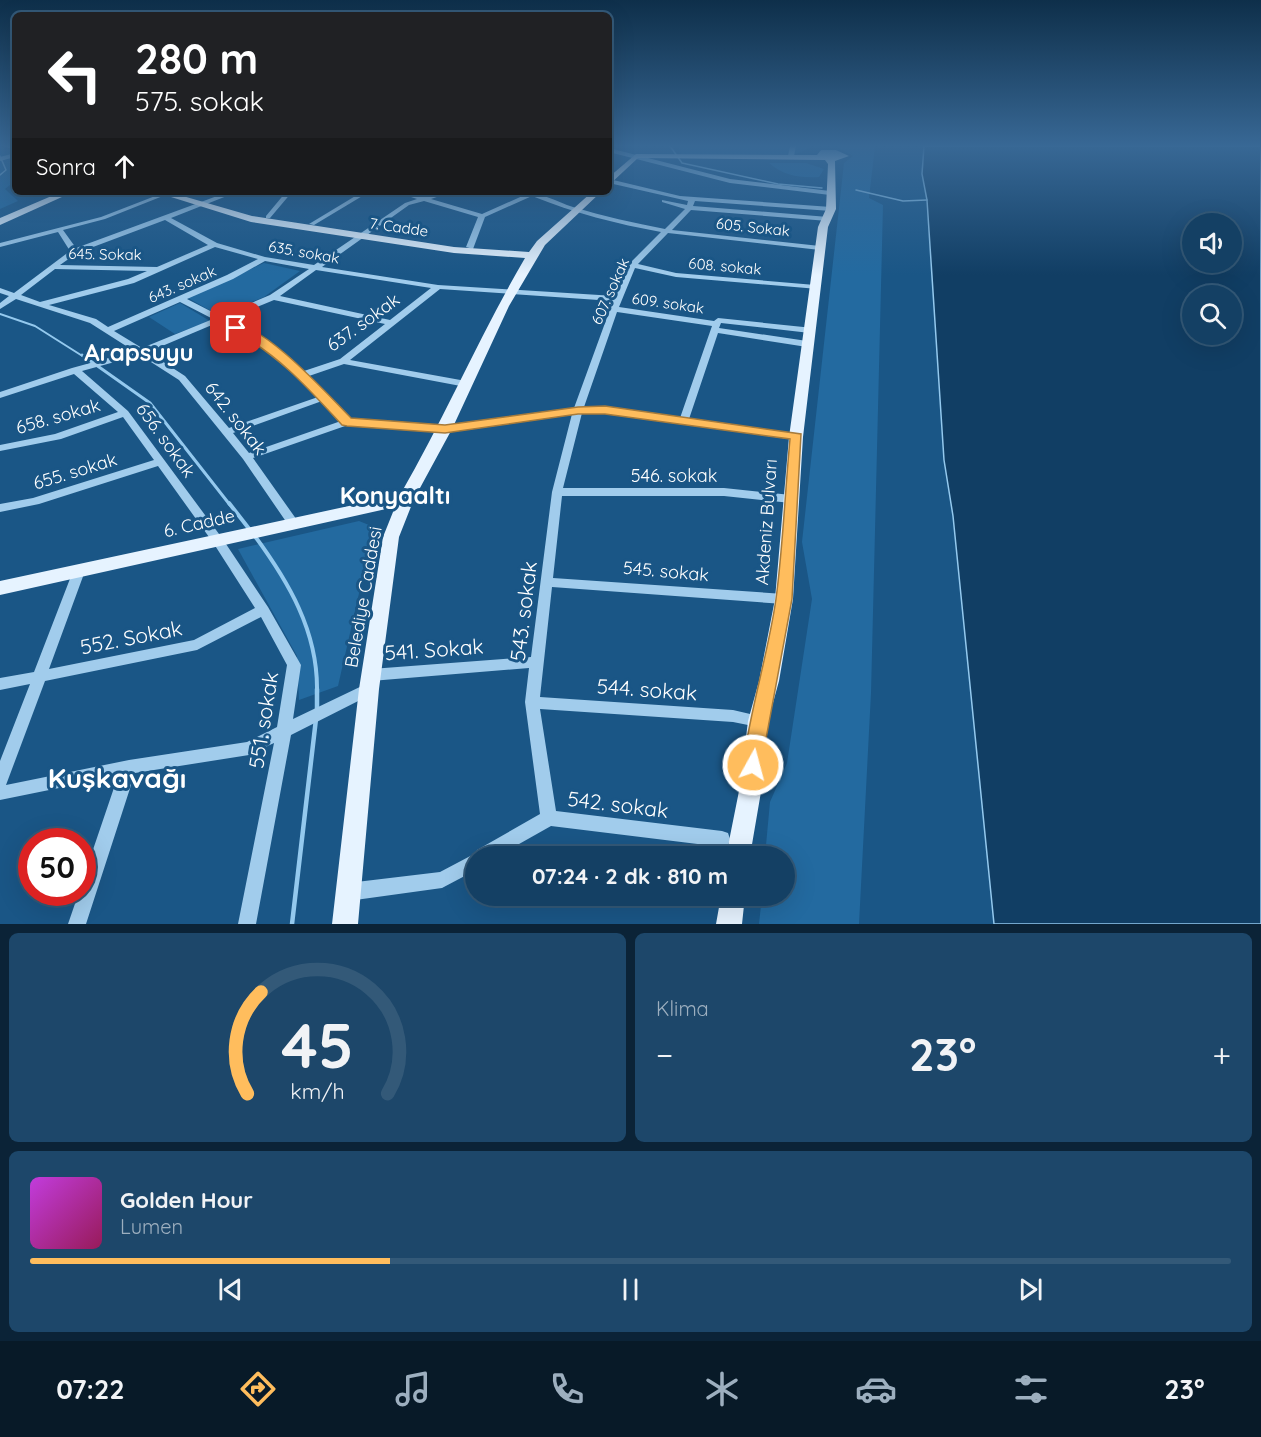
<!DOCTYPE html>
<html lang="tr">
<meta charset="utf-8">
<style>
:root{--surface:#144064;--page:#1d476a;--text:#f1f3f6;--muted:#9dafbf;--line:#335978;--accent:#ffbd5d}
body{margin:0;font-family:Quicksand,sans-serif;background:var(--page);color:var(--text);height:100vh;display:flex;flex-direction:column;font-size:22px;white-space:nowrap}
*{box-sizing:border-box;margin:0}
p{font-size:20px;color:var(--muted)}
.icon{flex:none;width:33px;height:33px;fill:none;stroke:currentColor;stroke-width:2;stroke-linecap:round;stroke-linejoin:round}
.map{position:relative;height:924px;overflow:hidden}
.drawer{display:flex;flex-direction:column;gap:9px;padding:9px;background:#0b2337;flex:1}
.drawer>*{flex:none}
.guide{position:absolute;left:12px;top:12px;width:600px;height:183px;border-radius:9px;box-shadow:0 6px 24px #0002,0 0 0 2px var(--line);background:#202124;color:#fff;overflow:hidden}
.controls{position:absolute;left:1182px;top:213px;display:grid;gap:12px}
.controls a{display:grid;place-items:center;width:60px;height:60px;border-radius:50%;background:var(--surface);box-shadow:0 6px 24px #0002,0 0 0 2px var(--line);font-size:30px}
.speed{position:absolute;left:18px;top:828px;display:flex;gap:12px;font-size:30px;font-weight:700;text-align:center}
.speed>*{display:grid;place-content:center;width:78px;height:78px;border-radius:50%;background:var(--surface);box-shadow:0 6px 24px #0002,0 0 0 2px var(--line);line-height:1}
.speed .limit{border:9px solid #d22;background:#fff;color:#111}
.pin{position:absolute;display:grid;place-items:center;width:51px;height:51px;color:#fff;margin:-26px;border-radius:12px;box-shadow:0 3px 9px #0006}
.me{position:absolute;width:66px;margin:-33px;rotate:7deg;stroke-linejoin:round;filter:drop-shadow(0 0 4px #0008)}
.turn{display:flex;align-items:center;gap:21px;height:126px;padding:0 24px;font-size:27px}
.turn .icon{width:78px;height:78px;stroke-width:2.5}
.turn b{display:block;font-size:42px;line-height:51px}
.then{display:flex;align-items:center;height:57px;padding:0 24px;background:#0003;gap:12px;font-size:22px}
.big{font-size:45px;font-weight:800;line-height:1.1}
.drawer .card{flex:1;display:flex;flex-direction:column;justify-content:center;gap:9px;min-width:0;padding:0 21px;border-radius:9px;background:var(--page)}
.drawer .dial{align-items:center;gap:0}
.dial svg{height:156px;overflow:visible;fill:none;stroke:var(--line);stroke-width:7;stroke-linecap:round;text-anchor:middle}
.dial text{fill:var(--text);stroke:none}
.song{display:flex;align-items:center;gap:18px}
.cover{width:72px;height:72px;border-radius:9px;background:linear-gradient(135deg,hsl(290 70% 55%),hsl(330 70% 35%))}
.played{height:6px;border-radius:3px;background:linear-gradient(90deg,var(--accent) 30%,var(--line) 30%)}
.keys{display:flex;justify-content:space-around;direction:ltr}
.heat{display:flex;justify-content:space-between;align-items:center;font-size:33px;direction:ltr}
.drawer .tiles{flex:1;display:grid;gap:9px;grid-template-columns:1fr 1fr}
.card:last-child{grid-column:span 2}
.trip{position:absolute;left:465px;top:846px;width:330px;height:60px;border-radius:30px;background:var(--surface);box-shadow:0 6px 24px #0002,0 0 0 2px var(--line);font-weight:800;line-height:60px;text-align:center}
.dock{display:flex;height:96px;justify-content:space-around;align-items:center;background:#081a28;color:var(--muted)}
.dock .icon{width:42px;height:42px}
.dock .current{color:var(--accent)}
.dock b{font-size:27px;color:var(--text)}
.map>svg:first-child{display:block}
.green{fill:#236aa0}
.water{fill:#113e64;stroke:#94c9ee;stroke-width:1.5;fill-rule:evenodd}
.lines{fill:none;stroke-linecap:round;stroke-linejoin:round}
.stream-far4{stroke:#94c9ee;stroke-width:1.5}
.stream-far3{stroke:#94c9ee;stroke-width:2}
.stream-far2{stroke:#94c9ee;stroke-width:3}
.stream-far1{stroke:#94c9ee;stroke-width:4}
.stream{stroke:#94c9ee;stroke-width:4.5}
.minor{fill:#a1ccec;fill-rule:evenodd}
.major{fill:#e6f3ff;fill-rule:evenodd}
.route{fill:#ffbd5d;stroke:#a67b3c;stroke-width:1.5}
.labels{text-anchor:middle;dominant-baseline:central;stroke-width:6;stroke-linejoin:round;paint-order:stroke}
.far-street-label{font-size:15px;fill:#fff;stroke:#1a5686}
.street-label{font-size:18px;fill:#fff;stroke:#1a5686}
.near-street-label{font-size:21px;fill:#fff;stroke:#1a5686}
.district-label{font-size:24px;font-weight:bold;fill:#fff;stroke:#1a5686}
.near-district-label{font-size:28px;font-weight:bold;fill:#fff;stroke:#1a5686}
</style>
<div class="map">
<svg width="1261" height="924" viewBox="0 0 1261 924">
<rect width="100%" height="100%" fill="#1a5686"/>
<path class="green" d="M678,146H812V147L796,154L681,155Z
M836,146H875L869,198L883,205L871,693L859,924H759L762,896H784V856H765L770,802L787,763L812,599L802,542L844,163L853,156Z
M0,147L15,151V181L5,189L18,201L0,209Z
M769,163H806L824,169L819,177C800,178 784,176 769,163Z
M264,263L300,271L264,297L218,315L188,298Z
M180,303L210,321L175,334L149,317Z
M359,521L374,527L338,686L299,700L297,656L238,549Z"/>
<path class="water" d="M924,146H1261V924H994L953,516L944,460L927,200L922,174ZM1192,224H1232V262H1192ZM1192,296H1232V334H1192Z"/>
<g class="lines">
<path class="stream-far4" d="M670,146L682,163L778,184L822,188
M0,156L6,170L0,175
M856,190L903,201L927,200"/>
<path class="stream-far3" d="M0,314L35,326L84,357"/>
<path class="stream-far2" d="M82,355L150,403L230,505"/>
<path class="stream-far1" d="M229,503L250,530
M254,535C288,581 318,631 317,691"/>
<path class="stream" d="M317,710V689
M292,924L316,719"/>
<path class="minor" d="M5,146H15V150L6,147Z
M790,146H796L794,156L791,158L788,156Z
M609,148L730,179L830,191L833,193L830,195L730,183L609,152Z
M15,153V157L0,161V157Z
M609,179L680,196L831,207L834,209L831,211L695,201L693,206L828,217L831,219L828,221L691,210L672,230L820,246L824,248L820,250L668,233L638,264L676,273L815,285H818V289L676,277L635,268L619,307L714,321L718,318L813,328V332L810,333L721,323L719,328L807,341L811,344L807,347L718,333L689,419L796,434L800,435L801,437L800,439L796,440L605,413H582L563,488H724L791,495L797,499L795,502L791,503L724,496H562L553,578L784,594L788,596L790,599L788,602L784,604L552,587L540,697L733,710L763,717L765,721L763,725L758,727L733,722L540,709L556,811L722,831L728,833L730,839L728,845L722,847L551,826L498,856H476V870L442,888L348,901L342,898L339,892L342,886L348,883L440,872L476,853L477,850L540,814L525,702L529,668L371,681L366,679L364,675L366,671L371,669L531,657L552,492L572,414L445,432L348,425L253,458L299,523L297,526H289L243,459L179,380L140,355L82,371L128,411L222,538L268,607L301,665L293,719L364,685L369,683L374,685L376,689L374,693L291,735L256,924H238L274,743L249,755L135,773L86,924H68L79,892H82V882L118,776L0,800V761L30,684L0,690V678L34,672L73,571L75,568H83L85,571L49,669L194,640L255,608L214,544L158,466L39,504L0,512V504L33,498L154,460L123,417L61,439L0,451V445L55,434L118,412L74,374L0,398V392L72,368L134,351L90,323L16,299L0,309V303L9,296L0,293V288L14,293L70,251L58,232L0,247V243L101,217L163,193L168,194L105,219L63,230L76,248L228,192H237L171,218L217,243L265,257L314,265L405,203L417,199L396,192C406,192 418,198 426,196C435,195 442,192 451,192L431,199L482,214L527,194L524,192C541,192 557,202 573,207C603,216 634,223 665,229L685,209L662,202V200L687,205L688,201L609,183ZM532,196C574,213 617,224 661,232L630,263L615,296L438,285L322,267L409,205L424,201L478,217L466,247L473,249L485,217ZM165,220L208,245L157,267L60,265L77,253ZM215,247L258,259L227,275L108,327L96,319L49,305L134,283ZM265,261L309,269L270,295L220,316L187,299L233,279ZM55,269L147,271L128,279L40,302L21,295ZM316,270L431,288L390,320L280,296ZM440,289L613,301L574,408L445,426L350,419L309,376L344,364L466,387L469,386L471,384L469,382L466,381L350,360ZM274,300L385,324L340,359L304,371L269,342L226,320ZM180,302L213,319L142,348L114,331ZM617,312L712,326L680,418L605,407H584ZM219,322L263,346L300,377L318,397L229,428L185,376L148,352ZM322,401L341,421L249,453L233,433ZM261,617L287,665L277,727L247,742L129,760L6,785L45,681L197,650Z
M286,192H292L270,218H266V216Z
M362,192H369L314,225L309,224Z"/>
<path class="major" d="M821,150H836L849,156L835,161L836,209L828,227L803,437L793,599L779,681L768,721L762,786L750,856H726L740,786L748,721L759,681L775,599L789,437L818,227L826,209L828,164L825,160L638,158L609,185V177L636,154L817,155Z
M61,192H73L0,225V218Z
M155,192H169L252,216L454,247L529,252L537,241L592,192H601L545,245L509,306L452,429L414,499L399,537L379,689L358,924H332L359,689L383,537L395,507L0,595V581L400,495C445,417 480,335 525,258L454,253L251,222Z
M721,896H745L742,924H716Z"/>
</g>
<linearGradient id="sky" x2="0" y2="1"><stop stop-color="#0e2f4a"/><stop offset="0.53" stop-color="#386895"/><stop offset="1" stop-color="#386895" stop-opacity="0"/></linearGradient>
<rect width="1261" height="275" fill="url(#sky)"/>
<path class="route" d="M232,325C261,320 330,397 351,418L445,425L578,407L605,406L801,434L792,599L760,771L753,773L746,771L743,765C750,709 768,655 776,599C783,546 785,492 790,439L605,414H578L445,433L347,426L342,425C307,387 278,354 232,330Z"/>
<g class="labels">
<g class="far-street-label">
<text transform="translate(399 227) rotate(8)">7. Cadde</text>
<text transform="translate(753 227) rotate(6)">605. Sokak</text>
<text transform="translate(304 252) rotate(10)">635. sokak</text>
<text transform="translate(105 254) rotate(1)">645. Sokak</text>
<text transform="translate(725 266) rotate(5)">608. sokak</text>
<text transform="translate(182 284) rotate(-23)">643. sokak</text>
<text transform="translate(610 291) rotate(-66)">607. sokak</text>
<text transform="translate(668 303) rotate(8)">609. sokak</text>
</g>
<g class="street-label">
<text transform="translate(363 322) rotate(-36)">637. sokak</text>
<text transform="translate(58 416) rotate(-16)">658. sokak</text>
<text transform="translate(236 418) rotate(52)">642. sokak</text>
<text transform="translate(166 440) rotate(54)">656. sokak</text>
<text transform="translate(75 471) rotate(-17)">655. sokak</text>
<text x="674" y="475">546. sokak</text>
<text transform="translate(766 522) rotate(-86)">Akdeniz Bulvarı</text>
<text transform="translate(199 523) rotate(-13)">6. Cadde</text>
<text transform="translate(666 571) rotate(5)">545. sokak</text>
<text transform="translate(363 597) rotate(-80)">Belediye Caddesi</text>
</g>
<g class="near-street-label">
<text transform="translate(523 611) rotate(-83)">543. sokak</text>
<text transform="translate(131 637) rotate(-11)">552. Sokak</text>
<text transform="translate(434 649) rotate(-4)">541. Sokak</text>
<text transform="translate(647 689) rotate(4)">544. sokak</text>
<text transform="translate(263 720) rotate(-81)">551. sokak</text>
<text transform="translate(618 804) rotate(7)">542. sokak</text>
</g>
<g class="district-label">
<text x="139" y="352">Arapsuyu</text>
<text x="395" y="495">Konyaaltı</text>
</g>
<g class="near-district-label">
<text x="117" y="777">Kuşkavağı</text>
</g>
</g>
</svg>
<div class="controls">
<a><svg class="icon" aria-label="sound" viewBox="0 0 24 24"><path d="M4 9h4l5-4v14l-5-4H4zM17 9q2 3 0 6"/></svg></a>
<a><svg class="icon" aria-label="search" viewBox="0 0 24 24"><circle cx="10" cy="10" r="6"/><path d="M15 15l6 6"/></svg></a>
</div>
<div class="speed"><div class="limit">50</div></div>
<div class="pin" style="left:236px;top:328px;background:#d93025"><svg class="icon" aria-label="arrive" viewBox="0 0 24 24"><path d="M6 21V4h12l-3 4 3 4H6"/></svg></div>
<svg class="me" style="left:753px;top:765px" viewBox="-20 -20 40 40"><circle r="17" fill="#ffbd5d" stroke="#fff" stroke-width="3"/><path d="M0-11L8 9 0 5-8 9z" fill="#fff"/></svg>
<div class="trip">07:24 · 2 dk · 810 m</div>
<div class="guide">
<div class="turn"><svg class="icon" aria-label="left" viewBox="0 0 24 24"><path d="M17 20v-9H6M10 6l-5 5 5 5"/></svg><div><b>280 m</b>575. sokak</div></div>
<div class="then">Sonra<svg class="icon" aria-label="ahead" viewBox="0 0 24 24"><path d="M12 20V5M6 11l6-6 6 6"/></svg></div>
</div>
</div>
<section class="drawer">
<div class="tiles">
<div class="card dial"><svg viewBox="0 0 100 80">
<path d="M14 69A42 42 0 1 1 86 69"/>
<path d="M14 69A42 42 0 0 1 21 17" stroke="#ffbd5d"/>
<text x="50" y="56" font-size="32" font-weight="700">45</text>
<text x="50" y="72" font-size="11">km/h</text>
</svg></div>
<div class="card"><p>Klima</p>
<div class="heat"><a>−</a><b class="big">23°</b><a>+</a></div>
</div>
<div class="card">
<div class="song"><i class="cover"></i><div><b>Golden Hour</b><p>Lumen</p></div></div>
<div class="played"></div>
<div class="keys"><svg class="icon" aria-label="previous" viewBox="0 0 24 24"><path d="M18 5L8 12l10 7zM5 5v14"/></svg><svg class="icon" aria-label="pause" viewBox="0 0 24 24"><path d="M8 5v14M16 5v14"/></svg><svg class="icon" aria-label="next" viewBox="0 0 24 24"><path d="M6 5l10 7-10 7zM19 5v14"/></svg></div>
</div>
</div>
</section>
<nav class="dock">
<b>07:22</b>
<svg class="icon current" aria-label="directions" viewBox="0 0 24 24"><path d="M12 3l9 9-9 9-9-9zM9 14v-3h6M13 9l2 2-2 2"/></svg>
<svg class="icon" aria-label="music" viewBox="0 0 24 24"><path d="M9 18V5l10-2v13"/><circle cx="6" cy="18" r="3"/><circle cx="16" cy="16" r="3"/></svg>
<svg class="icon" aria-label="phone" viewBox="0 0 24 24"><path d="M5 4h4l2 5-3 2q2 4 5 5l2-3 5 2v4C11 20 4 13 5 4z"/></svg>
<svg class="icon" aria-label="climate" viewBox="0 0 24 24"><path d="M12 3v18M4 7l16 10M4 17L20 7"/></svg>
<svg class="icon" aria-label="car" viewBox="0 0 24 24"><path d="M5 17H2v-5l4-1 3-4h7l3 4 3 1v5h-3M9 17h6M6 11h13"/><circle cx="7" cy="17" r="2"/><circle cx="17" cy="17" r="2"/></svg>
<svg class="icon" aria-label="filters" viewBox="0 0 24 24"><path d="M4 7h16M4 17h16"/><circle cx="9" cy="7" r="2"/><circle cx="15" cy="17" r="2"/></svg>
<b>23°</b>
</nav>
